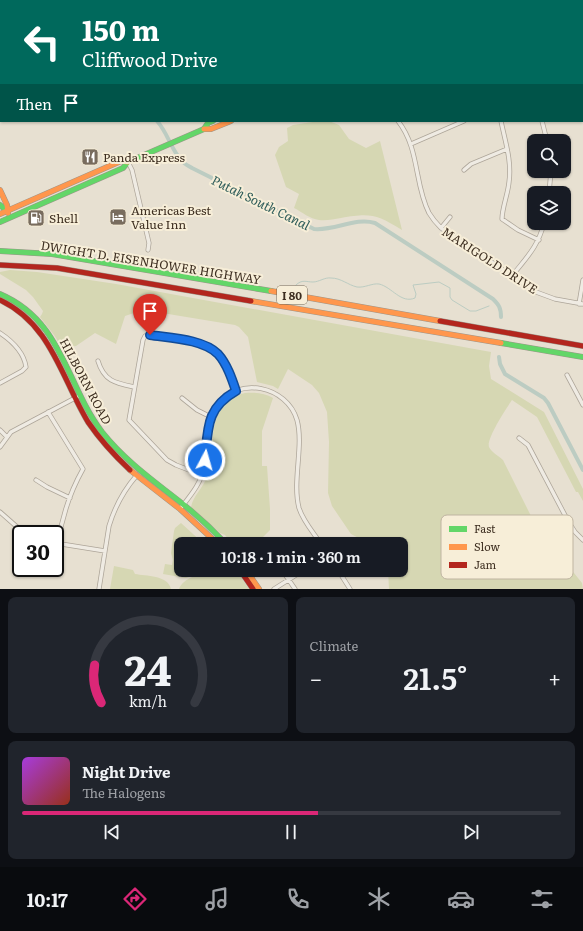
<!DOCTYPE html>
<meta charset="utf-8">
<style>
:root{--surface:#171b24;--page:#20242c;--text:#f1f3f6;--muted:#9ea1a6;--line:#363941;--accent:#db2777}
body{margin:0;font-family:Literata,serif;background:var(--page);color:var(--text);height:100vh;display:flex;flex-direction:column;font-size:15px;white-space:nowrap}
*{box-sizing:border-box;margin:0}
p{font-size:13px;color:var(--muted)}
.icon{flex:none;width:22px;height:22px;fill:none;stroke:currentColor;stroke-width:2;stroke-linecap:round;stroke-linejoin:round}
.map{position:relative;height:589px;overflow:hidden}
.panel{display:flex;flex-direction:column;gap:8px;padding:8px;background:#0d0f14;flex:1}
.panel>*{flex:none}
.hud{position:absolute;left:0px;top:0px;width:583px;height:122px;box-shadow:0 1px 3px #0004;background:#00695c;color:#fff;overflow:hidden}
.fabs{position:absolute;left:527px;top:134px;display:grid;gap:8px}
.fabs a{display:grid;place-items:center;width:44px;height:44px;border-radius:8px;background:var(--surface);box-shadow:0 1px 3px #0004;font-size:20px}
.speed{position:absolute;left:12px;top:525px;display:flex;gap:8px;font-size:20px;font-weight:700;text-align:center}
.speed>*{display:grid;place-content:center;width:52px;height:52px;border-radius:50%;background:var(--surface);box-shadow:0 1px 3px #0004;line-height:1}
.speed .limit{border:2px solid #111;border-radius:6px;background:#fff;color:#111}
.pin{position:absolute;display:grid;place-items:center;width:34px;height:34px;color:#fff;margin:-41px -17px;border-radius:50% 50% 50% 0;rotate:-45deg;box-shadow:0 0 4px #0007}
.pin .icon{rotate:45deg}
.me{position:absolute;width:44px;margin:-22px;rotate:6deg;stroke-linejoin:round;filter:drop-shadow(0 0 3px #0008)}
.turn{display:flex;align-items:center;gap:14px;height:84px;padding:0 16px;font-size:18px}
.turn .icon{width:52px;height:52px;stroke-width:2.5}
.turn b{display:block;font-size:28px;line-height:34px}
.then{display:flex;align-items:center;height:38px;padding:0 16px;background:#0003;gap:8px;font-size:15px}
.big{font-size:30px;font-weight:600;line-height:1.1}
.panel .tile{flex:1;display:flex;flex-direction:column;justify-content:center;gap:6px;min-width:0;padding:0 14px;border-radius:8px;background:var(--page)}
.panel .dial{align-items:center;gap:0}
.dial svg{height:104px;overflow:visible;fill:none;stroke:var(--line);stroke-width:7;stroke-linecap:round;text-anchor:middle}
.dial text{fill:var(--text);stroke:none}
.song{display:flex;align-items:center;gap:12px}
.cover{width:48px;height:48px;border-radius:6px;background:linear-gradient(135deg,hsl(280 70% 55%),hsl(10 70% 35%))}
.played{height:4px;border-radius:2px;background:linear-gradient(90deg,var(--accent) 55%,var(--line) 55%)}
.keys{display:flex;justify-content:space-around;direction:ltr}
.heat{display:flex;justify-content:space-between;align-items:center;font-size:22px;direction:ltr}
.panel .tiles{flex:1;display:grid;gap:8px;grid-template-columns:1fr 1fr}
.tile:last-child{grid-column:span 2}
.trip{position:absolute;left:174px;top:537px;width:234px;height:40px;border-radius:8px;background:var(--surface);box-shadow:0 1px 3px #0004;font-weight:600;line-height:40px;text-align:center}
.tabs{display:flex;height:64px;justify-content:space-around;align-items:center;background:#090b0e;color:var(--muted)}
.tabs .icon{width:28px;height:28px}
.tabs .on{color:var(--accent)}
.tabs b{font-size:18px;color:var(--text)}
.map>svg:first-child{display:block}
.green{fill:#d6d7b3}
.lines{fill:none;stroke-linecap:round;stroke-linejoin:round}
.stream{stroke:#bcccc2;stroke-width:1}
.canal{stroke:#bcccc2;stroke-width:4}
.street-casing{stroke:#ada599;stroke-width:5}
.fast-casing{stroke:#9c958a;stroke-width:6}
.slow-casing{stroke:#9c958a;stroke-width:6}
.jam-casing{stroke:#9c958a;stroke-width:6}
.street{stroke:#efebe3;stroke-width:3.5}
.fast{stroke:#63d668;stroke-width:5}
.slow{stroke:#ff974d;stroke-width:5}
.jam{stroke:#b3261e;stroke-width:5}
.route-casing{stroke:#114b97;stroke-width:10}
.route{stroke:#1a73e8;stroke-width:7}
.labels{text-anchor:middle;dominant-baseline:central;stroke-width:4;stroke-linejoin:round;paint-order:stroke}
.shield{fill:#f7eed8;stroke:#756857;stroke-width:1}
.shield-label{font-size:11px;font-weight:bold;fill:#3d2e20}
.poi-label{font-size:12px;fill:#3d2e20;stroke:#f7eed8;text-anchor:start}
.street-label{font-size:12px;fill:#3d2e20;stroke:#f7eed8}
.water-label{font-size:13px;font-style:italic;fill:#2f5d5a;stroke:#f7eed8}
.key{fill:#f7eed8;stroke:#bfb4a1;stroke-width:1}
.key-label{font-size:11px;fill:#3d2e20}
</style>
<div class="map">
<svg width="583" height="589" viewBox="0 0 583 589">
<rect width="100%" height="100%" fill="#e7e0d1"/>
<path class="green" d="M319,121H329L339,125L349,139L366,148L380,141L402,230C376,214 370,213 341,218C334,219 326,221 319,220C310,219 302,212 294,208L299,194L286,187L275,155L279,147L288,141L287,128L293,125Z
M10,270L37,272L116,284L491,352L489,366L491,379L544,412L583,489V501L578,492H576L537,417L512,400C507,407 486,439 489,447C491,452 499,456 503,460L545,544L574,573L582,583L583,589H389L388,570H401V544H370L351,534L332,506L328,493L329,442L327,412L319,393L312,385L288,369L278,389L273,386L257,382L248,337L239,327L235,325L150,311H140L125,316L116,344L95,333L76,346L68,347L63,349L54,335L40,317L42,314L43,311L33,297L26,290L0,274V272Z
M245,393C255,392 265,393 273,398L262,431V466H267L270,509V530L256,544H232L225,535L220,533L191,507C193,496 203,488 207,477C217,446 203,404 245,393Z
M181,523L204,544H181V570H207L186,578L163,574L165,564L172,565L173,560L171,553L174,531L175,528Z
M114,566L133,570L135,574C146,576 168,575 171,589H110Z
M210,570H236L249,589H179C183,578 200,574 210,570Z"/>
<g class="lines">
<path class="stream" d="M296,285C302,279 306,282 313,282C319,282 325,277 331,278C341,278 348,285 357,287C365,288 372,283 379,284C392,287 401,304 415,298L416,294L413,285L439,282L450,288V297L452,300L470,311H476L489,306"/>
<path class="canal" d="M46,0L47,1
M157,121C168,133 171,150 182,161C184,164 189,166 192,168L314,229C335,231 355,217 375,223L493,299C499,305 501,308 501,317
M499,357L500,364L505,374L544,398L548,403L583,470"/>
<g class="street-casing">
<path id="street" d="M99,0V1
M334,0L335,1
M431,0V1
M468,0V1
M405,1L407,0
M0,2L1,3
M0,84L1,85
M582,91H583
M398,121C420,149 414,184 429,213C432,218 436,223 441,228L536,292L555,299L583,304
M501,121C505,141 512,161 509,182C508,194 502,208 502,219L518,230L539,240
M542,121L547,141
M411,144L464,121
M128,162L132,170L149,243L148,250
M464,170L471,164L507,149
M549,193L551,171
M441,228L450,217
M512,276C526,258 538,247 544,223
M579,304L583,280
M0,333C12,341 24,353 26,367L22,371L0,383
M98,361C104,381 115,383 134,387
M567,375L583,405
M182,398L197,410L211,417
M48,412L83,469C70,492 62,517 58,543
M0,430L7,437
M519,438L528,445L568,521L575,532L583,540
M0,447L11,432L77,397
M202,475L176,465L167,460L129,420L143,340L145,336L150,335C170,338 203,339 218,354C227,364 232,379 236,391
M36,480L47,487L70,498
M180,509C190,496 201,484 204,467C208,447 205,424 217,406C238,375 287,386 297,420C304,446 292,481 299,508C303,521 313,532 321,544
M0,512L25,534
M55,543L105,551
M282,570L295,589
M338,570L350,589
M99,589L109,526C115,506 124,490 137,475
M274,589L304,570"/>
</g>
<g class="fast-casing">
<path id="fast" d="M489,1L491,0
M506,1L508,0
M0,205L7,211
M0,222L123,168L128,162L204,129L208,123L213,121
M0,251L52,254L271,291
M0,294C63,321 65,383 102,432C125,461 155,482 184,505C199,517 213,530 226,544
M501,343L583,357"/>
</g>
<g class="slow-casing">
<path id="slow" d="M204,129H211L231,121
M0,190L7,205L8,213
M0,214L121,161L128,162
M271,291L440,321
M251,301L501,343
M130,470L180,509L218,544
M246,570L259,589"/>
</g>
<g class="jam-casing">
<path id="jam" d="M0,265L57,268L251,301
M0,300C51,324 61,377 88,422C101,441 114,455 130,470
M440,321L583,346
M240,570L253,589"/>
</g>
<use href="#street" class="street"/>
<use href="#fast" class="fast"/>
<use href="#slow" class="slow"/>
<use href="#jam" class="jam"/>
</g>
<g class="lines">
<g class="route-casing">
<path id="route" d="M150,335C170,338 203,339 218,354C227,364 232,379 236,391C206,408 208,428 205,460"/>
</g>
<use href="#route" class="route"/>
</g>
<defs>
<g id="restaurant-square" transform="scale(0.9)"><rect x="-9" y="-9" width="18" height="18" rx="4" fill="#786c5e" stroke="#f7eed8"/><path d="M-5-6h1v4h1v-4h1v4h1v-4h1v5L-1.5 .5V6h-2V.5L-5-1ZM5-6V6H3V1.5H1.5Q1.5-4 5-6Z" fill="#fff"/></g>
<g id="hotel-square" transform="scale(0.9)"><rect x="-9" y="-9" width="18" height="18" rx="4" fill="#786c5e" stroke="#f7eed8"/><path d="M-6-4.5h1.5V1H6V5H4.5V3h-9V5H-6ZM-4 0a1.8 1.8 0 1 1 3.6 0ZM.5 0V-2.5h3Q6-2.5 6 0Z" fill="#fff"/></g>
<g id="fuel-square" transform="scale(0.9)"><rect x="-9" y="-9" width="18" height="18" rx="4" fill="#786c5e" stroke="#f7eed8"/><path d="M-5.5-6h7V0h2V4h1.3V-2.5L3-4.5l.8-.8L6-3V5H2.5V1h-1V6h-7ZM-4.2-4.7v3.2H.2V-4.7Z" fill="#fff"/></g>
</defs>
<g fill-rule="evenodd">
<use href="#restaurant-square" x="90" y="157"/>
<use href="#hotel-square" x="118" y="217"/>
<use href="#fuel-square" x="36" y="218"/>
</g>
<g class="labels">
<rect class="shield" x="277" y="286" width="30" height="18" rx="3"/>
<g class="shield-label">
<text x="292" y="295">I 80</text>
</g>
<g class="poi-label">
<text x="103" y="157">Panda Express</text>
<text x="131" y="210">Americas Best<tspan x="131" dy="14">Value Inn</tspan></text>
<text x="49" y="218">Shell</text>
</g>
<g class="street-label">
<text transform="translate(490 260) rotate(33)">MARIGOLD DRIVE</text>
<text transform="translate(151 262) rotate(9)">DWIGHT D. EISENHOWER HIGHWAY</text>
<text transform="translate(86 381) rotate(62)">HILBORN ROAD</text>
</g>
<g class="water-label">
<text transform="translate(261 202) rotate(26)">Putah South Canal</text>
</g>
</g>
<rect x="441" y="515" width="132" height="64" rx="6" class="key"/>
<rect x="449" y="526" width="18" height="6" fill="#63d668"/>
<rect x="449" y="544" width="18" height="6" fill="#ff974d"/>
<rect x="449" y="562" width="18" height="6" fill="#b3261e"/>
<g class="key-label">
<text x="474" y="533">Fast</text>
<text x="474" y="551">Slow</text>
<text x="474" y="569">Jam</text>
</g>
</svg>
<div class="fabs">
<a><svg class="icon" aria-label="search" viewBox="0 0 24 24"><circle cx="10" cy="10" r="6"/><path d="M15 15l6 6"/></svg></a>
<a><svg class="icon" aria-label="layers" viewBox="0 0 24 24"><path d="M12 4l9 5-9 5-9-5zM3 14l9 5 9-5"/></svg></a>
</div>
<div class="speed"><div class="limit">30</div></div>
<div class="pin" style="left:150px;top:335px;background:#d93025"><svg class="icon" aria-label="arrive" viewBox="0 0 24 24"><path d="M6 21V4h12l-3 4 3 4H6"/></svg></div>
<svg class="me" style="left:205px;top:460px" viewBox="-20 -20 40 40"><circle r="17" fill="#1a73e8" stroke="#fff" stroke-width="3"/><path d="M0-11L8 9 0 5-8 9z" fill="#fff"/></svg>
<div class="trip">10:18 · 1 min · 360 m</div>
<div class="hud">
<div class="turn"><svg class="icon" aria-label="left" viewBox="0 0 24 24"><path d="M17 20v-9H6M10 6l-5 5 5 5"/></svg><div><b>150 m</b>Cliffwood Drive</div></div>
<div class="then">Then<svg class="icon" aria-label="arrive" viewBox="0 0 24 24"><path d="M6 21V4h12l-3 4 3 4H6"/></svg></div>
</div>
</div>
<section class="panel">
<div class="tiles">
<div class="tile dial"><svg viewBox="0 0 100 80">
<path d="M14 69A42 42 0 1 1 86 69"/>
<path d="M14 69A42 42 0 0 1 9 40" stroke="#db2777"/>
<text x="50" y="56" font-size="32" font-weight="700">24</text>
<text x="50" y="72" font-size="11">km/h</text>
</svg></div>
<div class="tile"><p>Climate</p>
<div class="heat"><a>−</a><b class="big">21.5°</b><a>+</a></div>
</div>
<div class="tile">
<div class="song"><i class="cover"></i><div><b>Night Drive</b><p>The Halogens</p></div></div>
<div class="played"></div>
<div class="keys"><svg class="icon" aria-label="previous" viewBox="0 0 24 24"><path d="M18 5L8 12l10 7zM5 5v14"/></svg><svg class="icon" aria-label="pause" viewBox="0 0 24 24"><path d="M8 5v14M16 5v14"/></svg><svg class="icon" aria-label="next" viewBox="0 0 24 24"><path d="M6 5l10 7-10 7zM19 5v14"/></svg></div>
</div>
</div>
</section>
<nav class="tabs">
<b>10:17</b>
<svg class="icon on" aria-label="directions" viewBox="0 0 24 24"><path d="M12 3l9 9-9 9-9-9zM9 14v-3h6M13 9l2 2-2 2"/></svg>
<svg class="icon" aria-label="music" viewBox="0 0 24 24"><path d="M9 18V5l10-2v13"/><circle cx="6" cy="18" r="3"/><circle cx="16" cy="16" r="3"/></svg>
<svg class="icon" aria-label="phone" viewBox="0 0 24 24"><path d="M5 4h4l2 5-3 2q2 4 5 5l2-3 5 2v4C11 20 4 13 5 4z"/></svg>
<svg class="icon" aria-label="climate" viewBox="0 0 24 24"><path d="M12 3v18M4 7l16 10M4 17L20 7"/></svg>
<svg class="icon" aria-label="car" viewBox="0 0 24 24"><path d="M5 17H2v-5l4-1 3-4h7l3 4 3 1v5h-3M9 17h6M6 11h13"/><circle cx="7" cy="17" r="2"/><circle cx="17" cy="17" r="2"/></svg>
<svg class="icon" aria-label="filters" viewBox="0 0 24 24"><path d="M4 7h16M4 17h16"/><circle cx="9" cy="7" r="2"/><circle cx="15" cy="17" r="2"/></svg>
</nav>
